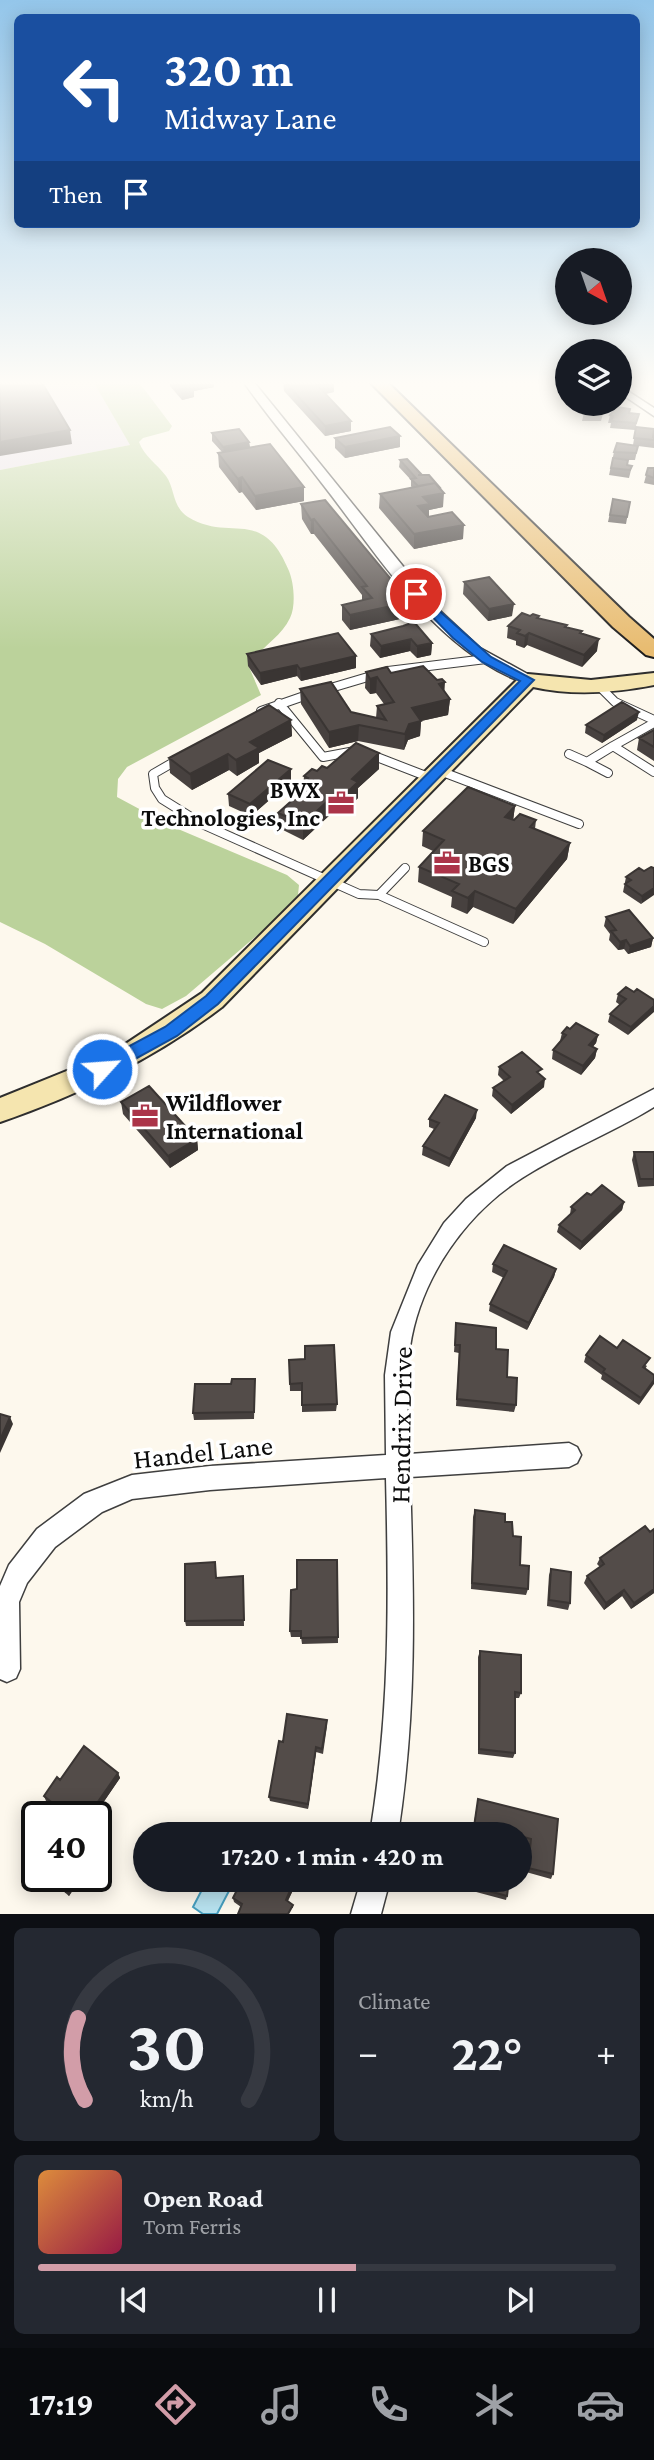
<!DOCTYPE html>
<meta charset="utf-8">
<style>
:root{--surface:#171b24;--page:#242831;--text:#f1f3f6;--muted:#9ea1a6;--line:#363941;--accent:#d29da8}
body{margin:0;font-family:"Crimson Pro",serif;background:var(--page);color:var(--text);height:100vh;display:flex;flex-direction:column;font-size:26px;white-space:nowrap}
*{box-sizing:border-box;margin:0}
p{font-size:23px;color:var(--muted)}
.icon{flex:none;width:38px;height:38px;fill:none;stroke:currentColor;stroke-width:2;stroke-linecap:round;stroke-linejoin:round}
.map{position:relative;height:1914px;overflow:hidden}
.details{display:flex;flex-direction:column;gap:14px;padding:14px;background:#0d0f14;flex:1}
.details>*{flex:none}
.top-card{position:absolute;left:14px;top:14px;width:626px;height:214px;border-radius:10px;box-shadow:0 4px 18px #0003;background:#1a4fa0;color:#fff;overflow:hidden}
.needle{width:46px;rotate:140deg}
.fabs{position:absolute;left:555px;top:248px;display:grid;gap:14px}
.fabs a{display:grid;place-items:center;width:77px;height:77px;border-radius:50%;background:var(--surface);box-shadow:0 4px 18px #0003;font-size:35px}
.speed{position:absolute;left:21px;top:1801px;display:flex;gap:14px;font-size:35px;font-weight:700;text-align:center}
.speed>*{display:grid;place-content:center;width:91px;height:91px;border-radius:50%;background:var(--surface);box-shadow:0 4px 18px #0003;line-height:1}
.speed .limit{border:4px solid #111;border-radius:10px;background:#fff;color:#111}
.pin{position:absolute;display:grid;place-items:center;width:60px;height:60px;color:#fff;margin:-30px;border:4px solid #fff;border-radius:50%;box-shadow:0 2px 7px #0007}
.me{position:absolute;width:77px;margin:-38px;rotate:64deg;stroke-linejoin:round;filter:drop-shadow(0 0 5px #0008)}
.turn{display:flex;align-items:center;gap:24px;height:147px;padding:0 35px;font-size:32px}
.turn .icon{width:91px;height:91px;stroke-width:2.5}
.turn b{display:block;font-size:49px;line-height:60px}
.then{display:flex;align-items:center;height:66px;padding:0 35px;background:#0003;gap:14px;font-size:26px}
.big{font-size:52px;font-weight:700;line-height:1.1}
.details .card{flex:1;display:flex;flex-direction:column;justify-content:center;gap:10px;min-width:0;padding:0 24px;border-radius:10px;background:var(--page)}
.details .dial{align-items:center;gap:0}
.dial svg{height:182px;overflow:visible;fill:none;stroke:var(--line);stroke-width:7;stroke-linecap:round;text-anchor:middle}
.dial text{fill:var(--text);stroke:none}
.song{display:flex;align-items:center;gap:21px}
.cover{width:84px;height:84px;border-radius:10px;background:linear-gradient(135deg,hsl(30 70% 55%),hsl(340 70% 35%))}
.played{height:7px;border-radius:4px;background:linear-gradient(90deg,var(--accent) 55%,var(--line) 55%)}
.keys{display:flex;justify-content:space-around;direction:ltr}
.heat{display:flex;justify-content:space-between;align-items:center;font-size:38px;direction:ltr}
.details .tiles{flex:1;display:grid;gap:14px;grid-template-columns:1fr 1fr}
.card:last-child{grid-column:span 2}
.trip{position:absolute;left:133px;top:1822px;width:399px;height:70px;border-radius:35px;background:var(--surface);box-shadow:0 4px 18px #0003;font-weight:700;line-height:70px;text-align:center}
.tabs{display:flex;height:112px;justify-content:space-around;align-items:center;background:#090b0e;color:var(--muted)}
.tabs .icon{width:49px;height:49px}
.tabs .on{color:var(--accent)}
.tabs b{font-size:32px;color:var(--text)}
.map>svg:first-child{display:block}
.industrial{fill:#e8e1ea}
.forest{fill:#bbd29b}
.water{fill:#b7e1ee;stroke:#469dbd;stroke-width:2}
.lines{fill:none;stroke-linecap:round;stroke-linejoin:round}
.lane-casing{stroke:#3f3f3f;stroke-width:10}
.street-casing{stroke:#3f3f3f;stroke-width:3}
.secondary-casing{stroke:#2e2e2e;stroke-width:4}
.primary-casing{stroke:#1d1d1d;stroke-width:4}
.lane{stroke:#fff;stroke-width:8}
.street{fill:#fff;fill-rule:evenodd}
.secondary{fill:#f5e5af;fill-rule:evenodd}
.primary{fill:#e8bc71;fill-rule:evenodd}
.wall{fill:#47413f}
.shaded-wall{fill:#3a3533}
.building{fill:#534c49;stroke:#3a3533;stroke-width:2}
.route{fill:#1a73e8;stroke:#114b97;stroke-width:2}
.labels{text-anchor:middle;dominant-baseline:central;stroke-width:7;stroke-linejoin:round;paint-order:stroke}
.poi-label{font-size:24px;font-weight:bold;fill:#0c0c0c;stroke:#fff;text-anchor:start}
.near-street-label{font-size:28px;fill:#0c0c0c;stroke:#fff}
</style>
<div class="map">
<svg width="654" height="1914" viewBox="0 0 654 1914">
<rect width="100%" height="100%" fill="#fdf8ed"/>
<path class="industrial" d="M0,381H93L130,445L0,470Z"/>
<path class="forest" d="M93,381H138L172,426L169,431L143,438L139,442C144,456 157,464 166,476C175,488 172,507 188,517C230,543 262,505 289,571C294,583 296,606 290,618C281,638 258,648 249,667L261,695L127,767L118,779L117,797L171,826L287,875L299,885L298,895L267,927L186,996L162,1009L146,1004L45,944L0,922V470L130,445Z"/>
<path class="water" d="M207,1880H240L235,1889L231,1887L217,1914H203L193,1907Z"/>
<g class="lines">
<g class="lane-casing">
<path id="lane" d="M600,687L615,702L654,720
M324,690L388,671L486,659
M279,703L323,757L355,751
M261,711L310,694
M654,723L613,746L654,772
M369,754L431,778
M569,754L587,762L613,746
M179,759L153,774L155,788L162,799L202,824L359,894L379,895L484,942
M587,762L608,773
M440,771L579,824
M379,895L405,868"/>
</g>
<g class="street-casing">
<path id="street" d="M243,381H253L436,607L480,648L533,677V683C524,685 517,680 508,676C427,637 375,551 321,482C295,448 267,416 243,381Z
M620,386L654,408V416L620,393Z
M654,1089V1107C612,1133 564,1151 522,1178C465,1214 420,1279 410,1347C405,1382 408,1418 409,1454L569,1443L577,1447L581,1455L577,1463L569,1467L410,1477C414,1600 417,1712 398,1834H370C390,1712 389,1601 386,1478L210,1490L132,1499L102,1512L55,1547L27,1583L19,1602L20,1669L16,1678L7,1682L0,1679V1586L9,1565L37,1529L84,1494L132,1475L210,1466L386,1455L385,1375L391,1332L418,1265L444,1223L466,1199L507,1166Z
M361,1880H390L381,1914H351Z"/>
</g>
<g class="secondary-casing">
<path id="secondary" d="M654,673V685C613,693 573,696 533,687L222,1007C155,1058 79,1095 0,1122V1098L74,1068L127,1043L202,993L521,676L528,674L591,680Z"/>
</g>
<g class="primary-casing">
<path id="primary" d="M369,381H386L629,617L654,639V657L646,655L613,627Z"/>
</g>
<use href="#lane" class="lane"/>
<use href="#street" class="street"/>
<use href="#secondary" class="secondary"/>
<use href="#primary" class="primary"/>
</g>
<path class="wall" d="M170,381H213L214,387L194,391V397L182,400L170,386Z
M283,381L334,392L326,394L351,431L325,436L284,391Z
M634,381H650V382H633Z
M586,404H607H600V409L604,410L601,421H582Z
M630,409L629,413L639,414L635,430L610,428L611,423H608L610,415Z
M636,427L654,437V448L638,446L635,460H628L627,465L632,466L629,478L609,475L614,452L633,445Z
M212,433L249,442L250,447L304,487V501L256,510L242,492L239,493L219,467L218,453L222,452L212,441Z
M400,436V447L345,458L335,448V438Z
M400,460L443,507L429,510V517L463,539L414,549L379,508L380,494L412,488L411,486V480L399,467Z
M648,468H654V485L644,483Z
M613,499L630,502L626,524L608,522Z
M301,504L409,617L350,630L342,620V605L362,601V595L314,534H311L302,519Z
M464,582L512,616L488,621L463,594Z
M530,616H539V618L582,633L597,651L582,667L527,645L524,648L516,645V641L507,638L508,626Z
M403,626L432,643L431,655L417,658L410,651L380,658L370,646L371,634Z
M247,654L356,656V668L301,681L297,676L261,685L248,666Z
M366,672L391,673L445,692L450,699L448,715L421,721L420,736L408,740L404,750L358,741L329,748L301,704L300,689L351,712L376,718L377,706L384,704L376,693L370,694L365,688Z
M291,720L292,736L259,753V763L237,776L229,770L192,790L170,773L169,758Z
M637,720L602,743L585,733L586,725Z
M654,730V761L637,750L639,738Z
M327,768L379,769L358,788V798L340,815L333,812L303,840L279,828L278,813L303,790L304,776Z
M291,781L251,816L229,806L228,794Z
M515,806L513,820H536L535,829L570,843L567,859L513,924L473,907L467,914L451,907L452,897L418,882L419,867L433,851L422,846L423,831Z
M651,867L641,904L623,892L626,877L644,871Z
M606,917L653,938L651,947L628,954L624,949L618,950L609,940L610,934L604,926Z
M618,994L654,1000L628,1035L608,1022L610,1014L620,1005L616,1002Z
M570,1029L598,1035L596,1043L592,1047L597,1049L595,1058L581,1075L552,1059L553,1050L560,1041L562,1033Z
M499,1067L541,1075L544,1087L511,1114L492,1096L493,1088L504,1081L498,1075Z
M121,1102L197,1139L198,1150L170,1168L123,1114Z
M476,1118L449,1167L422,1155L423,1146L434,1129L429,1127V1119Z
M634,1152H654V1186L638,1187L632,1160Z
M591,1195L624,1202L622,1210L580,1250L557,1232L559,1225L570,1215L571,1207Z
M493,1264L556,1269L554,1277L527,1330L489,1311L490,1304L504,1278L492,1272Z
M456,1323L496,1349L516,1405L514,1412L456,1406L459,1353L454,1352Z
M617,1348L647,1366L645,1369L654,1375L639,1405L601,1379L602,1375L584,1362L586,1355Z
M305,1359L337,1404L336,1411L302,1412V1391H290L289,1360Z
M231,1384L255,1386L254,1419L194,1420L193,1413Z
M475,1510L505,1522L513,1536L528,1589L526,1595L471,1589L473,1517Z
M654,1529V1593L631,1609L622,1596L604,1610L584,1583L587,1576L600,1567L597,1564L600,1558Z
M337,1560L338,1643L302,1644L301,1637H291L290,1631L297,1589Z
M215,1562L216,1578L243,1576L244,1626H186L185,1621Z
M551,1569L570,1603L568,1610L547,1606L549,1575Z
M480,1651L521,1693L519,1698H515V1753L513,1758L478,1754V1657Z
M327,1726L323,1754L316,1752L308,1809L270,1801L269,1797L283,1742Z
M118,1773L120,1778L94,1816H65L46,1801L44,1796L60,1780Z
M478,1799L558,1819L553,1874L551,1879L526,1872L529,1843L520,1841V1834H472Z
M46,1876H82L69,1896Z
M466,1880H509L507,1896L506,1900L465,1889Z
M293,1884L294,1888L288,1901L293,1905V1908L241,1907L234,1902L233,1898L251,1887Z"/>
<path class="shaded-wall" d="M188,381H213L214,387L194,391V397L182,400L181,389Z
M334,382V392L317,395V385Z
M351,421V431L325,436V426Z
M70,430L72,444L0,456V442Z
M400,436V447L345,458V447Z
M249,442L250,450L224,454L223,447Z
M242,477V492L239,493L238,479Z
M304,487V501L256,510L255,496Z
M424,492L444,493L443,507L429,510V518L418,506Z
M314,519V534H311V520Z
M464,525L463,539L414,549V534Z
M410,602L409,617L350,630V615Z
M514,604L512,616L488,621L489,609Z
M529,633L527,645L524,648L525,636Z
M411,639L410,651L380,658L381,646Z
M599,639L597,651L582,667L584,655Z
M432,643L431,655L417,658V646Z
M356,656V668L301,681L300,669Z
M297,665V676L261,685L260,673Z
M377,677L376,693L370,694V679Z
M445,682L444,698L439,684Z
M450,699L448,715L421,721L420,736L408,740L404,750L405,734L412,708Z
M639,712L637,720L602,743L604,735Z
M291,720L292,736L259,753V763L237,776L236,760L250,742Z
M359,725L358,741L329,748V732Z
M379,753V769L358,788V798L340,815V799L352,779Z
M228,754L229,770L192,790L190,774Z
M291,769V781L251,816L250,804Z
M333,796V812L303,840V824Z
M515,806L513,821L505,817Z
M570,843L567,859L513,924L516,909Z
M654,888V895L641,904L642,896Z
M475,891L473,907L467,914L468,898Z
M653,938L651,947L628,954L630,946Z
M626,940L624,949L618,950L620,942Z
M654,1006V1012L628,1035L631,1027Z
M598,1035L596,1043L587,1054L589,1045Z
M597,1049L595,1058L581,1075L583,1066Z
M545,1079L544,1087L511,1114L512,1105Z
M477,1110L476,1118L449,1167L450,1159Z
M197,1139L198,1150L170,1168L168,1156Z
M624,1202L622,1210L580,1250L582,1242Z
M556,1269L554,1277L527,1330L529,1323Z
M654,1380V1384L639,1405L641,1398Z
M10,1417L13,1424L0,1453V1440Z
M654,1589V1593L631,1609L634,1603Z
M624,1590L622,1596L604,1610L606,1603Z
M316,1747V1752L308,1809V1804Z
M118,1773L120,1778L94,1816H88Z
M102,1828L104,1832L96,1844V1836Z
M77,1876H82L69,1896L66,1892Z
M293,1884L294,1888L286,1904V1900Z"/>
<path class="building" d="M0,381H41L70,430L0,442Z
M174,381H189L193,387L181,389Z
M284,381H333L334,382L317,385L351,421L325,426Z
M586,404H600L599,409L604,410L602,414H583Z
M617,407L630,409L629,413L639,414L636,423L611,421L613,416L610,415Z
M390,427L400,436L345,447L335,438Z
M636,427L654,429L653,437H654V440L634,438Z
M239,429L249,442L223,447L212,433Z
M617,443L638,446L636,453L614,452Z
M270,444L304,487L255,496L242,477L238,479L218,453Z
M613,458L628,460L627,465L632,466L630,470L611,468Z
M407,459L422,475H418H429L441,489L435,483L418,486L411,479L416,478L400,460Z
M648,468H654V478L646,475Z
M435,483L444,493L423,497L430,504L418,506L428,517L452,512L464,525L414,534L380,494Z
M613,499L630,502L627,517L610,515Z
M325,500L410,602L350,615L342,605L372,598L362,587L367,586L314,519L311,520L301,504Z
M489,577L514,604L489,609L464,582Z
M522,613L530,616L533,614L539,616L537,618L567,625L565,627L582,631L580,633L599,639L584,655L529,633L525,636L517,633L520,630L508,626Z
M414,622L432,643L417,646L411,639L381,646L371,634L403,626Z
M338,633L356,656L300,669L297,665L260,673L247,654Z
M423,666L437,680L442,679L445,682L439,684L450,699L412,708L421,721L409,724L405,734L359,725L329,732L300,689L331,682L351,712L386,720L377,706L394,702L377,677L370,679L366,672L387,667L391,673Z
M622,702L639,712L604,735L586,725Z
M269,705L291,720L250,742L259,748L236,760L228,754L190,774L169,758Z
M654,730V747L639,738Z
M356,743L379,753L352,779L358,782L340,799L333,796L303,824L278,813L308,786L303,783L308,778L304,776L312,769L317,771L322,766L327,768Z
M268,760L291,769L250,804L228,794Z
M468,787L515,806L505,817L514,820L520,814L536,820L530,827L570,843L516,909L475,891L468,898L452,891L459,884L419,867L444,840L423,831Z
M651,867L654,868V888L642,896L625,884L631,880L626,877L639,868L644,871Z
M629,910L653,938L630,946L626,940L620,942L611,931L616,930L606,917Z
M626,987L634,992L637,989L654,1000V1006L631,1027L610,1014L626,999L618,994Z
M576,1023L598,1035L589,1045L597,1049L583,1066L553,1050L566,1035L562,1033L567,1027L570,1029Z
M522,1052L542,1069L537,1072L545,1079L512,1105L493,1088L510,1077L499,1067Z
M149,1086L197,1139L168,1156L121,1102Z
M445,1095L477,1110L450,1159L423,1146L439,1123L429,1119Z
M634,1152H654V1179H640Z
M602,1185L624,1202L582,1242L559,1225L575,1210L571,1207L587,1193L591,1195Z
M504,1245L556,1269L529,1323L490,1304L507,1271L493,1264Z
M456,1323L496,1328V1349L508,1350L507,1377L517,1378L516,1405L457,1399L460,1345H455Z
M600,1336L617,1348L623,1340L650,1358L643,1367L654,1375V1380L641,1398L603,1372L605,1369L586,1355Z
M334,1345L337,1404L302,1405V1383L290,1384L289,1360L305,1359V1346Z
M232,1379H255L254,1412L193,1413L195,1384H231Z
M0,1414L10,1417L0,1440Z
M475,1510L505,1514V1522H512L513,1536L521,1537L520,1565L529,1566L528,1589L472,1583Z
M645,1526L650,1532L654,1529V1589L634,1603L624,1590L606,1603L587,1576L604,1564L600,1558Z
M297,1560H337L338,1637L301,1638V1631H290L291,1590L297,1589Z
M215,1562L216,1578L243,1576L244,1620L185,1621V1564Z
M551,1569L571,1572L570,1603L549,1600Z
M480,1651L521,1655V1693L515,1692V1753L479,1749Z
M287,1714L327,1720L322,1749L316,1747L308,1804L269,1797L279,1741L283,1742Z
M84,1746L118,1773L88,1816H68L44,1796L57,1777L60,1780Z
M478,1799L558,1819L553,1874L528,1868L531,1839L520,1836V1834H473Z
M96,1823L102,1828L96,1836Z
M48,1876H77L66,1892Z
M242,1880L251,1887L255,1880H286L293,1884L286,1900L293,1905L288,1914H238L242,1904L233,1898Z
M467,1880H509L507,1896L466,1885Z"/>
<linearGradient id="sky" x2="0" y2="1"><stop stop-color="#94c6ea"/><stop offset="0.59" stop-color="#fefcf7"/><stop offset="1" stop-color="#fefcf7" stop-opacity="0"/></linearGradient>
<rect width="654" height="649" fill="url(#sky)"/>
<path class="route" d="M416,590L491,657L534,680L218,1004L177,1036L108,1074H96L93,1069L96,1064L165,1027L206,996L520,681L482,662L453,638L412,596V591Z"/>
<defs>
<g id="office-bare" transform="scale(2.1)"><path d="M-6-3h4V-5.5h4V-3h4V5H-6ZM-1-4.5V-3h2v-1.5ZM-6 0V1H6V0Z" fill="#ab3449" stroke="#fff" stroke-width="2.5" paint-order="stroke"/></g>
</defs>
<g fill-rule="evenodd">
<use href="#office-bare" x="341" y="803"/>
<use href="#office-bare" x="447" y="863"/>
<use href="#office-bare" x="145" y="1116"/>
</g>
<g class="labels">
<g class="poi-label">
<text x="320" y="789" text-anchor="end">BWX<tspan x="320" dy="28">Technologies, Inc</tspan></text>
<text x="468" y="863">BGS</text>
<text x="166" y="1102">Wildflower<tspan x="166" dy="28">International</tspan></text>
</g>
<g class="near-street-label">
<text transform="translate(401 1425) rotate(-89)">Hendrix Drive</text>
<text transform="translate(203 1452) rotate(-6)">Handel Lane</text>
</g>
</g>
</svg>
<div class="fabs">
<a><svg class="needle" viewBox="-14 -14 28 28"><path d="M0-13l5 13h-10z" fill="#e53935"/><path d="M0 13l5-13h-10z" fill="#9ea1a6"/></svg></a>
<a><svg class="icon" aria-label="layers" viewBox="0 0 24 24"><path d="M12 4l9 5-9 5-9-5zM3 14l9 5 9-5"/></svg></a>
</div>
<div class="speed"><div class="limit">40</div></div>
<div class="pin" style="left:416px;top:594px;background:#d93025"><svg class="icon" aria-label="arrive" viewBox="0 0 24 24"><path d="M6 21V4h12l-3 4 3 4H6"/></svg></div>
<svg class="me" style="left:102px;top:1069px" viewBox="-20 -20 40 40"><circle r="17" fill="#1a73e8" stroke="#fff" stroke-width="3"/><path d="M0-11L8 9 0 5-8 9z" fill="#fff"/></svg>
<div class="trip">17:20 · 1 min · 420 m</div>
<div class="top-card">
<div class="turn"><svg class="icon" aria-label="left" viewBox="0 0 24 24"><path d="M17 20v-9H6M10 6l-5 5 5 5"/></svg><div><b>320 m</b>Midway Lane</div></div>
<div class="then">Then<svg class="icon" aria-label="arrive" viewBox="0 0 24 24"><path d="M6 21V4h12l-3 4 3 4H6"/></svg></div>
</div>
</div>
<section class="details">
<div class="tiles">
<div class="card dial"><svg viewBox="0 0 100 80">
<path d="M14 69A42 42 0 1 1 86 69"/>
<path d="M14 69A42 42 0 0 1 11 33" stroke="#d29da8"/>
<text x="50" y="56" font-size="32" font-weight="700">30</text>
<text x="50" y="72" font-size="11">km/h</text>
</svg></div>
<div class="card"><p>Climate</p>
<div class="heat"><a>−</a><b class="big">22°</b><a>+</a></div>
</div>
<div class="card">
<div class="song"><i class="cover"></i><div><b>Open Road</b><p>Tom Ferris</p></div></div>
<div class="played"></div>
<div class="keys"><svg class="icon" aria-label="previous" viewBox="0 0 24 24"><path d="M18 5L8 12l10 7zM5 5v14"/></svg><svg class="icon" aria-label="pause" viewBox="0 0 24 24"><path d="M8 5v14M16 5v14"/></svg><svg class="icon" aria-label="next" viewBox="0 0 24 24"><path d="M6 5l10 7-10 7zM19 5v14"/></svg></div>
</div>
</div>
</section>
<nav class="tabs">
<b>17:19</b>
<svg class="icon on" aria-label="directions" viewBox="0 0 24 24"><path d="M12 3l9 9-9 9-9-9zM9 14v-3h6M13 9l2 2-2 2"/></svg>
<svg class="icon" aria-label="music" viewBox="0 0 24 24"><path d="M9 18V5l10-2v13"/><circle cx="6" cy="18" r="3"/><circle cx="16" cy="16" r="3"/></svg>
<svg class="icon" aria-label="phone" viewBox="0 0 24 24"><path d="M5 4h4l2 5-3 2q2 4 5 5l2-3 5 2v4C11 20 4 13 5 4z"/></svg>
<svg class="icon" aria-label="climate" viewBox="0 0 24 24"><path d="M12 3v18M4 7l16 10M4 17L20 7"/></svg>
<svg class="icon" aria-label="car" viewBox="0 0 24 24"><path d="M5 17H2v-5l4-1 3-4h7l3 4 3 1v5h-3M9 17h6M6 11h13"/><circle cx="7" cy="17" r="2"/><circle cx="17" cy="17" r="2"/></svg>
</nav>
